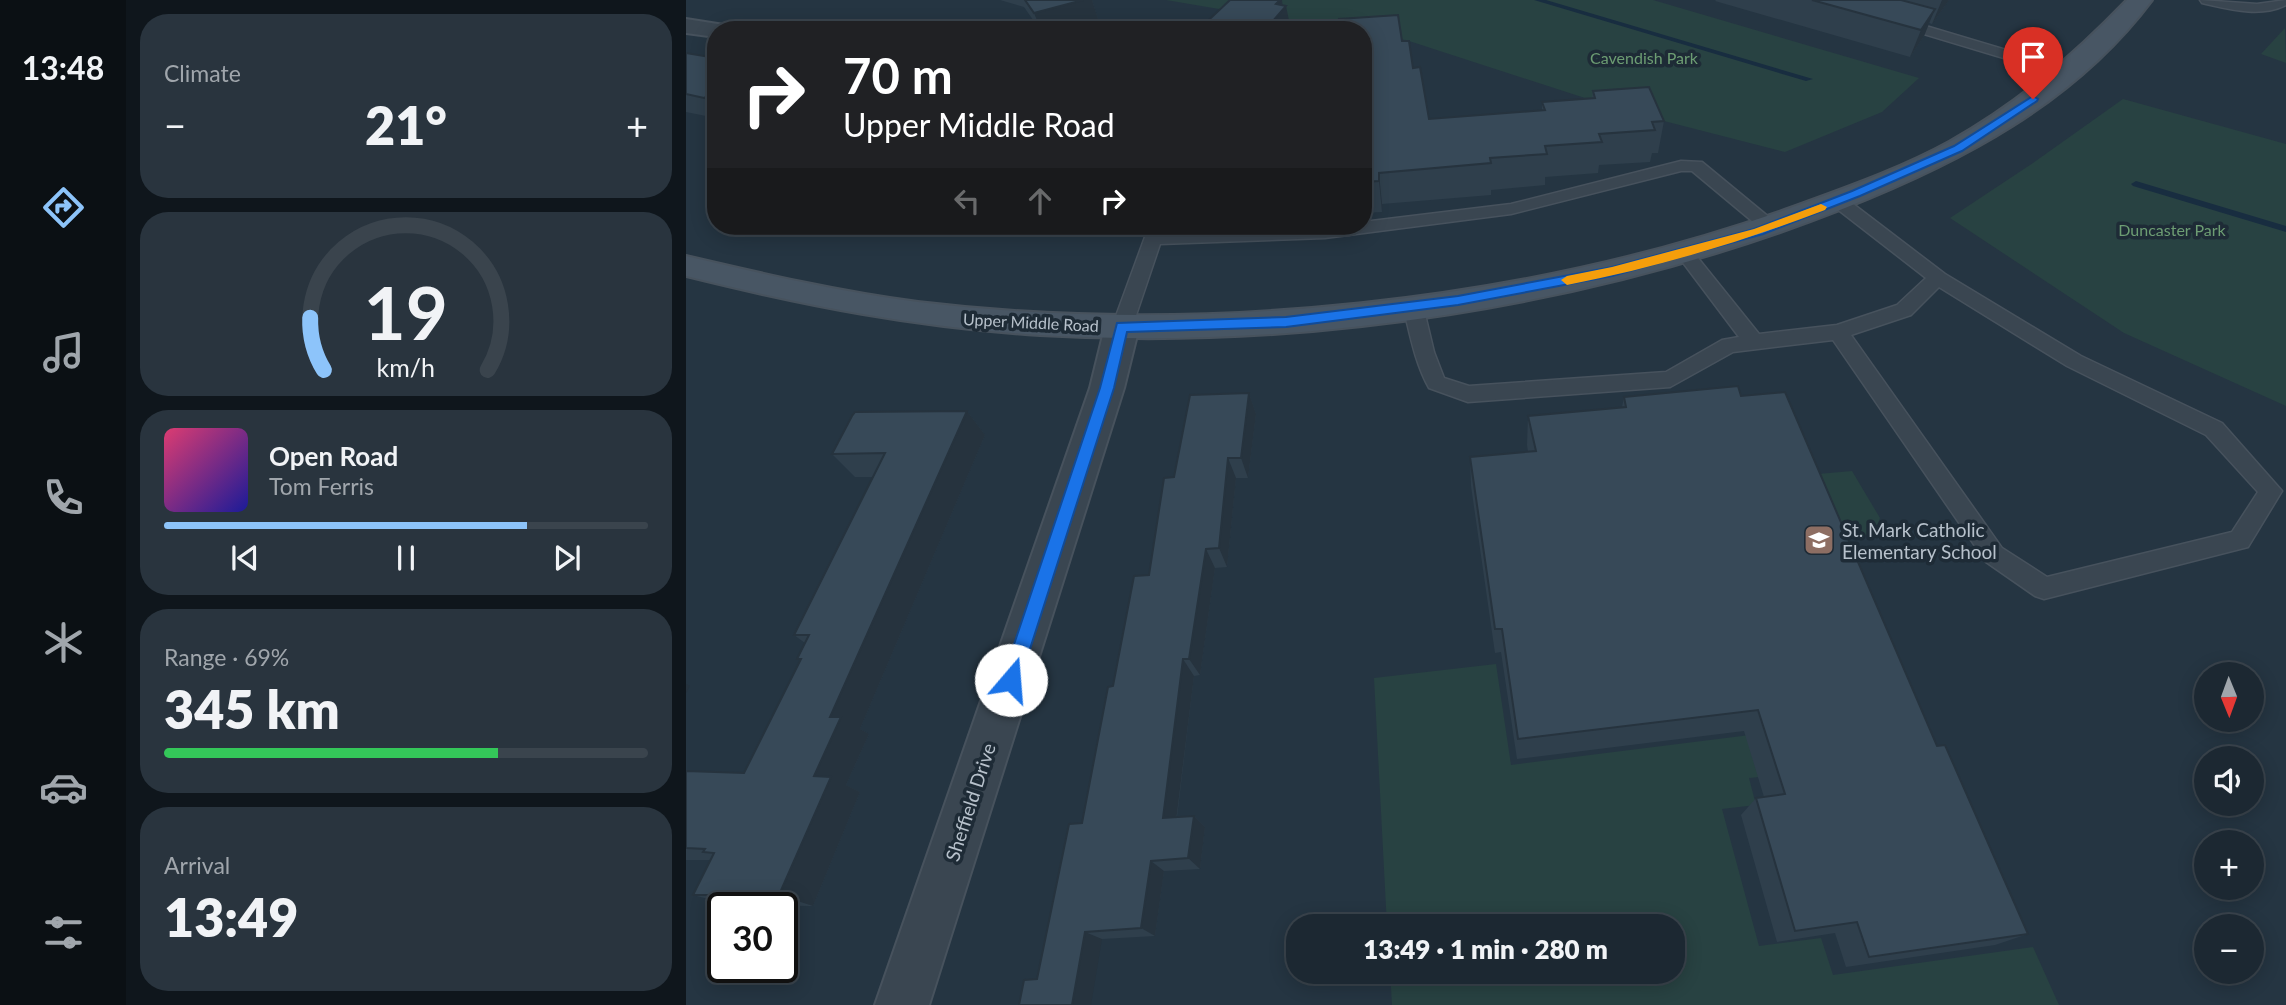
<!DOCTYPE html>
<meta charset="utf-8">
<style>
:root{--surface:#1c2832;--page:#29343e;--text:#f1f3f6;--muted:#a0a6ac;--line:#3a444d;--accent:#8dc4fa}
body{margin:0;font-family:Lato,sans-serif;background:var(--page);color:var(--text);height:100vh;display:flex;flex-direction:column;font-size:26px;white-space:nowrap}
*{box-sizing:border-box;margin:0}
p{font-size:23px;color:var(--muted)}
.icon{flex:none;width:38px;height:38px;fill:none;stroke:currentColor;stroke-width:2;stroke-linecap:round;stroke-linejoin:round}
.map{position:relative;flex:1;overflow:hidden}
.sheet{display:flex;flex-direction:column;gap:14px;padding:14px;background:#0f161c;width:560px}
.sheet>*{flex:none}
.hud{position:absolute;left:21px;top:21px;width:665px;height:214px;border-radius:28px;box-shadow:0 4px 18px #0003,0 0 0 2px var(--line);background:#202124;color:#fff;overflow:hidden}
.needle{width:46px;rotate:179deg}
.buttons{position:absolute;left:1508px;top:662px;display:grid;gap:14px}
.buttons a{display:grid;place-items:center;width:70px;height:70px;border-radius:50%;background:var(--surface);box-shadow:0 4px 18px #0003,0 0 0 2px var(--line);font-size:35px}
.speed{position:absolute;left:21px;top:892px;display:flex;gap:14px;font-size:35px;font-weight:700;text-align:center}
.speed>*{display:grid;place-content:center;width:91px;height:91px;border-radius:50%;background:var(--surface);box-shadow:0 4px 18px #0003,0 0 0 2px var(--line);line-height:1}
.speed .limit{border:4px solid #111;border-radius:10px;background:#fff;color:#111}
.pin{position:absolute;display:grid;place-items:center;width:60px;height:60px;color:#fff;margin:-72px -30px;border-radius:50% 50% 50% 0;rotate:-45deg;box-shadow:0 0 7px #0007}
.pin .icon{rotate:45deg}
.me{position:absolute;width:77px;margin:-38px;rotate:18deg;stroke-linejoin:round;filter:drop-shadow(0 0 5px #0008)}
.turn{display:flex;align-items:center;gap:24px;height:147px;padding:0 21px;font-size:32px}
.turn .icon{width:91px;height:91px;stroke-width:2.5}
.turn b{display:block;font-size:49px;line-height:60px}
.lanes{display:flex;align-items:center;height:66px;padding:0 21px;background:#0003;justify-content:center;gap:35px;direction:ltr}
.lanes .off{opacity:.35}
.big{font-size:52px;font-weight:800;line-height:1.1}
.sheet .widget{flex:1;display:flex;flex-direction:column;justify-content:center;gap:10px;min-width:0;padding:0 24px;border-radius:28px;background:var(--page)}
.sheet .dial{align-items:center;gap:0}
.dial svg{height:182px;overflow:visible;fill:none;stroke:var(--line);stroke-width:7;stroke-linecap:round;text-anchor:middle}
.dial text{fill:var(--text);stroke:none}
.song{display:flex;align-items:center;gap:21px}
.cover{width:84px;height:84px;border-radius:10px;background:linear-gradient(135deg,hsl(340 70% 55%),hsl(240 70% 35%))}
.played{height:7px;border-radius:4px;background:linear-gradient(90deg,var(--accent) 75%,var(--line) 75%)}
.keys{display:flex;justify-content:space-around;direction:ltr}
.heat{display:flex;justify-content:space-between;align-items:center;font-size:38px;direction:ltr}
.charge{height:10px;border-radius:5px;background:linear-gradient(90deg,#34c759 69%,var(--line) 0)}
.trip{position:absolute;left:600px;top:914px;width:399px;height:70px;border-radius:28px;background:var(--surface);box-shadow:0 4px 18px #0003,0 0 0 2px var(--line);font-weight:800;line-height:70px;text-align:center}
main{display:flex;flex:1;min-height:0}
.tab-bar{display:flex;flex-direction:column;width:126px;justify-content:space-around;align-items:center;background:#0b1014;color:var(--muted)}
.tab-bar .icon{width:49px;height:49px}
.tab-bar .selected{color:var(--accent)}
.tab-bar b{font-size:32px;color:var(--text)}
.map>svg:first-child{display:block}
.green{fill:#284242}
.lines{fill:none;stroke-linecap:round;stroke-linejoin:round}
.stream{fill:#182d40;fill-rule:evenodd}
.lane-casing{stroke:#47525d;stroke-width:3}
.street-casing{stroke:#47525d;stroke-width:4}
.secondary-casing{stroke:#47525d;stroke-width:4}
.lane{fill:#3a4651;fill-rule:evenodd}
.street{fill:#3a4651;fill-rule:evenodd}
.secondary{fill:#485664;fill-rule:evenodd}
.wall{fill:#2f3f4c}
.shaded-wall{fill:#26333e}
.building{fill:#374958;stroke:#26333e;stroke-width:2}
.route{fill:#1a73e8;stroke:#114b97;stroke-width:2}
.slow{fill:#f59e0b}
.labels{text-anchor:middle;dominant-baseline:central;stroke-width:7;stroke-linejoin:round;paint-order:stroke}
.far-park-label{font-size:16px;fill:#6d9d73;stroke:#1e2b36}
.far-street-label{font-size:16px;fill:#b7c1cb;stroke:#1e2b36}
.poi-label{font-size:19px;fill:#b7c1cb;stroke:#1e2b36;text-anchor:start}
.street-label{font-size:19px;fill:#b7c1cb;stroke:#1e2b36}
</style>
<main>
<nav class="tab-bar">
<b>13:48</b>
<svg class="icon selected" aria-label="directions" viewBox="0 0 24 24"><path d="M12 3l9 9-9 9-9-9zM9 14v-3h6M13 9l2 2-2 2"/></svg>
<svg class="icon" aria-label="music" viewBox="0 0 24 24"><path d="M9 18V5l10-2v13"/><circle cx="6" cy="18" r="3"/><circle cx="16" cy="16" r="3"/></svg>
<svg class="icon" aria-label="phone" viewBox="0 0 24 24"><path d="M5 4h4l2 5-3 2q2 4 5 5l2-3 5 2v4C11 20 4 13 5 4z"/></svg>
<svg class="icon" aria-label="climate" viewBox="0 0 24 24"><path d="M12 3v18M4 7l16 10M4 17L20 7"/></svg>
<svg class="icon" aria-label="car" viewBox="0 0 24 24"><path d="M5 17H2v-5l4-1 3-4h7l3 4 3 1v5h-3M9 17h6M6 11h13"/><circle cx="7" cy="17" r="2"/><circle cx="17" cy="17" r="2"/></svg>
<svg class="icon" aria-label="filters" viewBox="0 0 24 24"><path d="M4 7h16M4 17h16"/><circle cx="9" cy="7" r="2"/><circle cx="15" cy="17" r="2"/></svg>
</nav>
<section class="sheet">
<div class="widget"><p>Climate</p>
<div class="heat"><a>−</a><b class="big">21°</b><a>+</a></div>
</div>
<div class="widget dial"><svg viewBox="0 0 100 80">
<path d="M14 69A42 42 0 1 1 86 69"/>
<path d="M14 69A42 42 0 0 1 8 46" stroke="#8dc4fa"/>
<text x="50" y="56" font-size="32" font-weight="700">19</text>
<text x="50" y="72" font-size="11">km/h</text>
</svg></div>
<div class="widget">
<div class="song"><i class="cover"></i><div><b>Open Road</b><p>Tom Ferris</p></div></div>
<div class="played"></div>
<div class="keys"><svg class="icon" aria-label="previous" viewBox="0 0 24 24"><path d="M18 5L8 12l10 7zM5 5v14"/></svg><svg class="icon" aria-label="pause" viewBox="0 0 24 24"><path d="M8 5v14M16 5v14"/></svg><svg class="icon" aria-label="next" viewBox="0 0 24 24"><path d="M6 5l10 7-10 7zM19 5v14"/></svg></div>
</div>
<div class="widget"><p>Range · 69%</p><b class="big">345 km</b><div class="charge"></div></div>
<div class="widget"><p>Arrival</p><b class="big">13:49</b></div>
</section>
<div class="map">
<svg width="1600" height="1005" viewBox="0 0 1600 1005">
<rect width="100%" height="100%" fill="#253542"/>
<path class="green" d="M480,0H967L1233,78L1196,112L1099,152L939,111L720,40L677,33V30H656Z
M1599,28L1600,63L1575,54Z
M1437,99L1600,144V406L1438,333L1264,218L1347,163Z
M1166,471L1194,518L1188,534L1160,538L1132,474Z
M810,664L825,765L1080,733L1093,775L1063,778L1070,805L1036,809L1073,946L1135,938L1147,975L1347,947L1373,1005H706L704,971H987V926H701L688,678Z"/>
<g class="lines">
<path class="stream" d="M848,0H860L1127,79L1120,81Z
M1450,181L1600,226V232L1447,186L1445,184Z"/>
<g class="lane-casing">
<path id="lane" d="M1514,0L1571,4L1600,0V5C1574,18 1543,9 1516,3Z
M1213,18L1387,70L1389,73L1382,77L1377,76L1208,25V19Z
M995,161L1016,162L1090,223L1093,227L1090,231H1078L1006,171H995L825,214L639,238L474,244L446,327L443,332H429L426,327L463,226H481L479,233L677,226V222L825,204Z
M1152,196L1158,197L1259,274L1395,356L1536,423L1596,491L1562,547L1358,599L1349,596L1300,562L1147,340L1047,352L984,387L782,402L743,388C729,363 724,334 717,306L720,301H734L737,306L748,352L758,378L783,386L980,372L1036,340L1053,337L989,252L998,246L1004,248L1073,334L1151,325L1211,305L1240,278L1146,205L1143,201L1146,197ZM1253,287L1381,366L1520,435L1572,492L1546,532L1361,577L1316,548L1165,335L1225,315Z"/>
</g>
<g class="street-casing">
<path id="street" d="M0,19L38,25L42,30H30V37L0,33Z
M436,315L448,319L453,327L438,388L243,1005H189L404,388L419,327L424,319Z"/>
</g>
<g class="secondary-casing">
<path id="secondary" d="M1441,0H1466C1389,103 1275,162 1159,208C910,306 621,351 354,335C229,327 121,306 0,276V256C77,274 154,292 232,302C514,336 840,303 1107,207C1159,188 1214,169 1263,142C1331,104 1387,56 1441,0Z"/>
</g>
<use href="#lane" class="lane"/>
<use href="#street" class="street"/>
<use href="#secondary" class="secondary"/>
</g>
<path class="wall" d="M314,0H406L412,19L374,30H354L338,7Z
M1030,0H1263L1246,24L1243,23L1238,36L1224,57L1029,1Z
M677,30L716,41L727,68L743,119L856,111V102L906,98L907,91L978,121L972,153H966L964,162L913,165L912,173L859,177V185L805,190V195L696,204V212L677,213Z
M0,53L30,58V118L0,112Z
M563,393L570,414L562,478H550L541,567L529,568L514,675L508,676L491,817L508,816L519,827L514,869L478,871L469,936L416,939L351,979L396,823L427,686L463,575L488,477Z
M1055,396L1251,746L1342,934L1309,945L1160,967L1149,933L1091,942L1055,815L1070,798L1078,797L1058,731L831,759L815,652L809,653L785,486L784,457L842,452L841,445L842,416L936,407L938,397Z
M281,411L299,435L174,729L183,734L160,785L174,792L127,906L45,905L7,895L25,860H0V771L58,773L114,661L111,659L119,643L108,635L187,477H169L146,454Z"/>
<path class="shaded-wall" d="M397,0H406L412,19L374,30H355L348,13Z
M594,0H596L597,9L600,6L605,30H579L590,4Z
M1256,0H1263L1246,24Z
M1249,9L1238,36L1224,57L1235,30Z
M30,90V113L18,98Z
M693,173L696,204V212L693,181Z
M563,393L570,414L562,478L555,458Z
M281,411L299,435L174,729L183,734L160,785L174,792L127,906L93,895L144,717Z
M542,458L550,478L541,567L533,548Z
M520,549L529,568L514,675L503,659Z
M497,659L508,676L489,829L477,818Z
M0,684L4,686L0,693Z
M508,816L519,827L514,869L502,858Z
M465,861L478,871L469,936L455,928Z
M399,932L416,939L405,1005H386Z"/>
<path class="building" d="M339,0H397L348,13Z
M544,0H594L590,4L600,6L579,30H512Z
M1126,0H1215L1249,9L1235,30Z
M712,15L716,41H723L727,68L734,67L743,119L859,110L856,102L909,98L907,91L963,87L978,121L966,122L969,130L913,134L916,142L859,146L861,154L804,158L805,163L693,173V181L677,182V30H654L653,19Z
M0,53L30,58V90L18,98L0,94Z
M1052,386L1055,396L1099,392L1251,746L1259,745L1342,934L1183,957L1171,922L1109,931L1070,798L1099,794L1072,710L832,739L816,629H809L784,457L850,451L842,416L940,407L938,397Z
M563,393L555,458H542L533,548L520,549L503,659H497L477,818L508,816L502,858L465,861L455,928L399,932L386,1005H333L338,980L351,979L383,824L396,823L422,687L427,686L448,576L463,575L478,478L488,477L504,395Z
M281,411L144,717H155L128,776L145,777L93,895H7L28,853L17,852L19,849L0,848V771L58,773L115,659H111L123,635H108L199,453L146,454L166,416L169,412Z"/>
<path class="route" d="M1347,96L1352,99L1351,101L1276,151L1174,196L1077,234L926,276L772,305L600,327L441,332L428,388L334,680L331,686L325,688L318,686L316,680L414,388L431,323L600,317L772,296L926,267L1068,229L1166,191L1268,146Z"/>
<path class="slow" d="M1135,204L1141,207L1139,210C1056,242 969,268 881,285L875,280L881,276L926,267L1068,229Z"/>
<defs>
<g id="school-square" transform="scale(1.575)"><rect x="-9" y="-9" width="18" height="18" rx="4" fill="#8d6e63" stroke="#1e2b36"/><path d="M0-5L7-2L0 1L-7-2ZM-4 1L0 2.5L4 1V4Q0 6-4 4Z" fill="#fff"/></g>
</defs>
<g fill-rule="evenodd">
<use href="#school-square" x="1133" y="540"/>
</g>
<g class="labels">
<g class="far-park-label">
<text x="958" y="57">Cavendish Park</text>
<text x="1486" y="229">Duncaster Park</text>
</g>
<g class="far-street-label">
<text transform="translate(345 322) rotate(3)">Upper Middle Road</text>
</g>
<g class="poi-label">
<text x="1156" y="529">St. Mark Catholic<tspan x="1156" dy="22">Elementary School</tspan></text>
</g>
<g class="street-label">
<text transform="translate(284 802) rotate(-72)">Sheffield Drive</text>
</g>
</g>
</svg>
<div class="buttons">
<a><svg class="needle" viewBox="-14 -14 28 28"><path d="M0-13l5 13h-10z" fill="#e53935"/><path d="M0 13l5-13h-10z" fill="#a0a6ac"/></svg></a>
<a><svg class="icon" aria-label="sound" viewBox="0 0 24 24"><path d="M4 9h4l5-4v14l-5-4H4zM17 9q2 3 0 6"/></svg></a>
<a>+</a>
<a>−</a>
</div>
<div class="speed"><div class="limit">30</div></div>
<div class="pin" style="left:1347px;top:99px;background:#d93025"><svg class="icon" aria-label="arrive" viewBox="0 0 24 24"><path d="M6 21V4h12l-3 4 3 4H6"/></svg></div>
<svg class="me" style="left:325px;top:680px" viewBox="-20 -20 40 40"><circle r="19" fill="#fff"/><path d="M0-13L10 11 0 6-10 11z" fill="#1a73e8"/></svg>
<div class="trip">13:49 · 1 min · 280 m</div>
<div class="hud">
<div class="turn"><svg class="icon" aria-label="right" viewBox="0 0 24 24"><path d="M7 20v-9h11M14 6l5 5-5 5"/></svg><div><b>70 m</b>Upper Middle Road</div></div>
<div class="lanes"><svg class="icon off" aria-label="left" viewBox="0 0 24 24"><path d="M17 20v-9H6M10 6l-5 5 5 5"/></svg><svg class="icon off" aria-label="ahead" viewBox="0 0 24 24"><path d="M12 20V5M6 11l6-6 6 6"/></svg><svg class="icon" aria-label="right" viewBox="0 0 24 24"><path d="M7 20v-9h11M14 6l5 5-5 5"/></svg></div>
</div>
</div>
</main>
